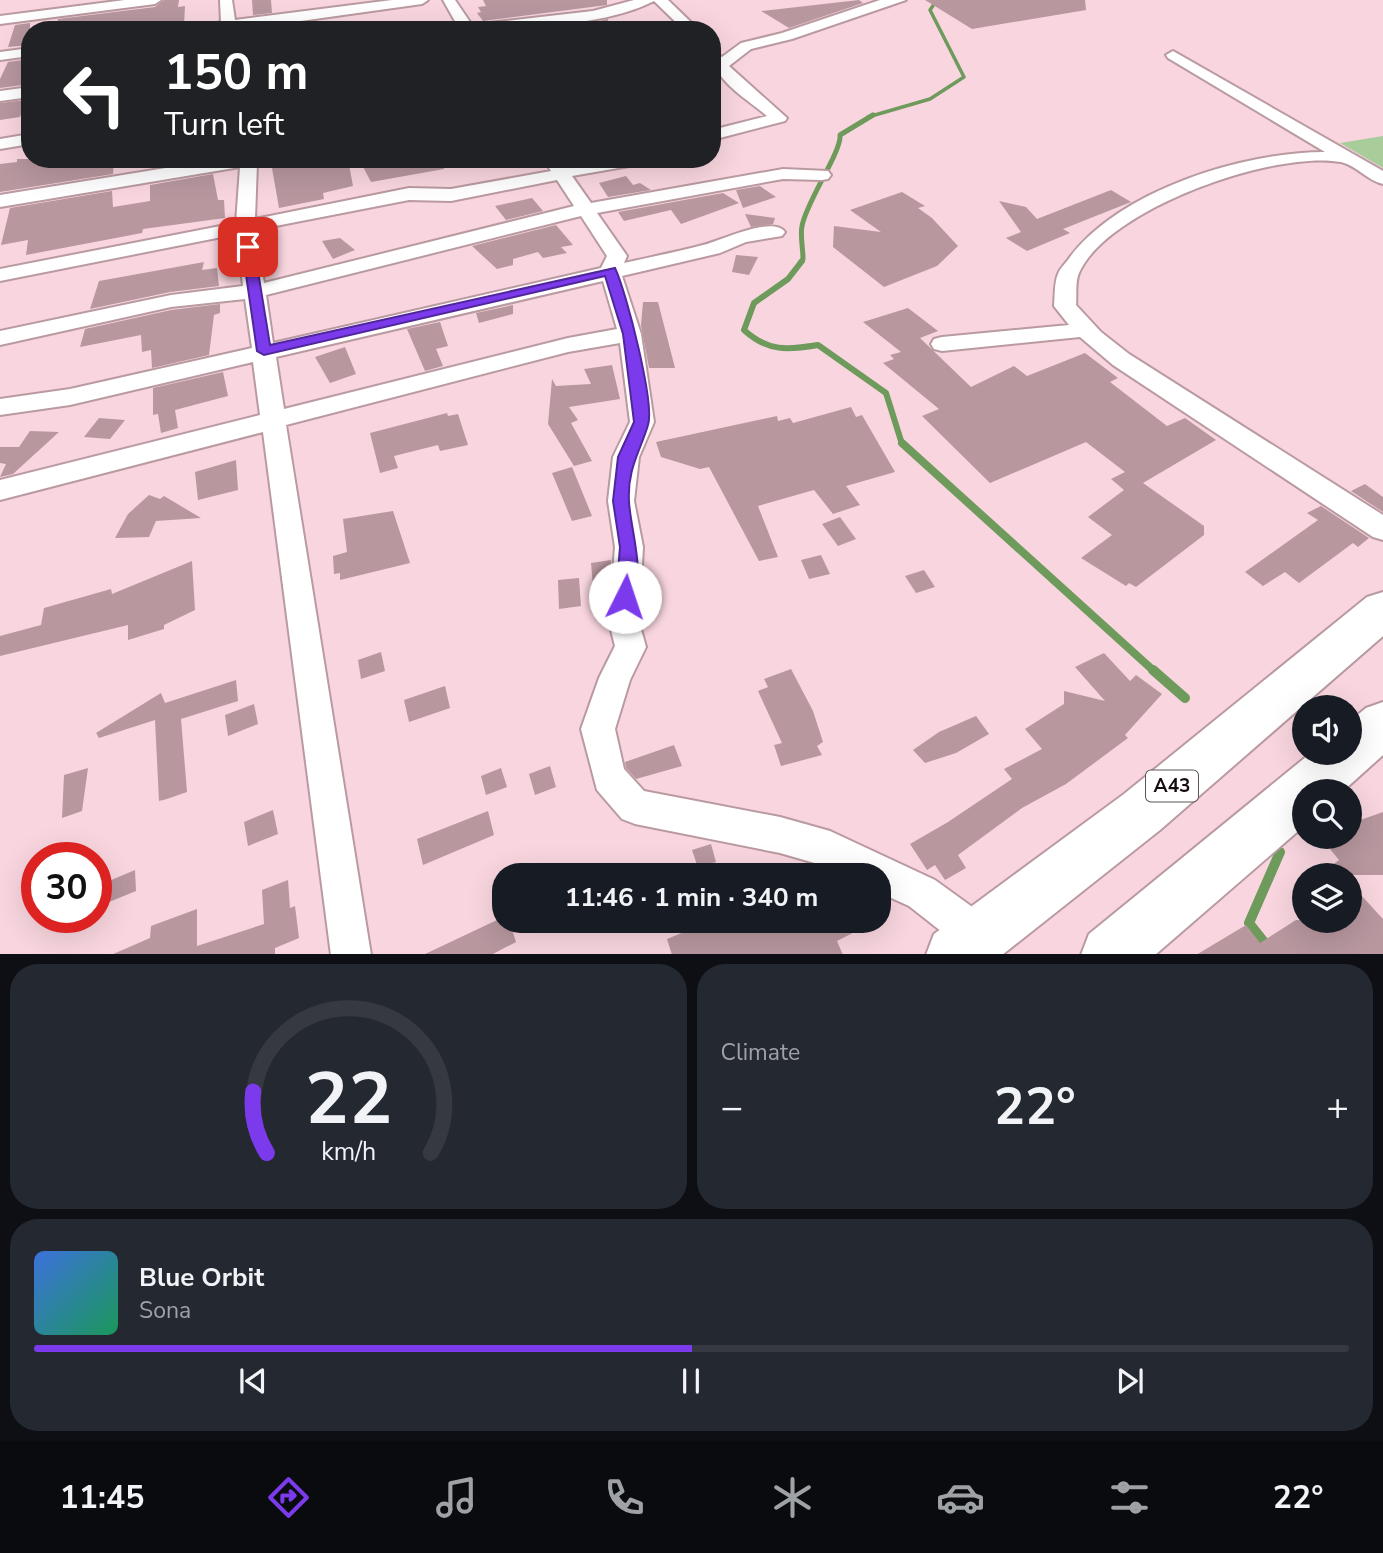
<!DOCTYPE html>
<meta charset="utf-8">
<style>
:root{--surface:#171b24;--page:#242831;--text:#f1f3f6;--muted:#9ea1a6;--line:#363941;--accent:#7c3aed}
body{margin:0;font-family:"Nunito Sans",sans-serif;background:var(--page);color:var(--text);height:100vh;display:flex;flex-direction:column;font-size:26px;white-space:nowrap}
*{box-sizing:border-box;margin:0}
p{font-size:23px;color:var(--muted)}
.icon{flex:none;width:38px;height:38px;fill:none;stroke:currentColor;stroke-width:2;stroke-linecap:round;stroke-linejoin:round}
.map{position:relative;height:954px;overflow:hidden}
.side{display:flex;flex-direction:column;gap:10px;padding:10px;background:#0d0f14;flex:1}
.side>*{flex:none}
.guide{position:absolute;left:21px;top:21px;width:700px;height:147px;border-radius:28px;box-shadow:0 7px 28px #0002;background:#202124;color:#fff;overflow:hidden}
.fabs{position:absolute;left:1292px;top:695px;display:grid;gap:14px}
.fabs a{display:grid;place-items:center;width:70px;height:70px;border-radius:50%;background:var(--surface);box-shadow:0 7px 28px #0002;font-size:35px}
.speed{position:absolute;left:21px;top:842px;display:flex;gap:14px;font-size:35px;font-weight:700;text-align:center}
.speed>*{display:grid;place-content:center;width:91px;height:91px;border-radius:50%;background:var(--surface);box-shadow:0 7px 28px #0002;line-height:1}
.speed .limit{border:10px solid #d22;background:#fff;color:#111}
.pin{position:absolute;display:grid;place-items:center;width:60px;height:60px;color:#fff;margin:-30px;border-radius:14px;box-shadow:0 4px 10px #0006}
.me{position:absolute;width:77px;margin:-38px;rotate:4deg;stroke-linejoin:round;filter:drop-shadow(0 0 5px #0008)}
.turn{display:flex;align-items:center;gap:24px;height:147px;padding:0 28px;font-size:32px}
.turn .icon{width:91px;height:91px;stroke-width:2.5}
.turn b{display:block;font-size:49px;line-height:60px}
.big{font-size:52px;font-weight:700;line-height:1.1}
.side .tile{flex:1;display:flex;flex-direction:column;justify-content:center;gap:10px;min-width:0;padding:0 24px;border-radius:28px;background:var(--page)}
.side .dial{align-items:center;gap:0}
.dial svg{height:182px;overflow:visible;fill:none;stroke:var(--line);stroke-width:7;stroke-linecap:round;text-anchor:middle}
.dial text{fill:var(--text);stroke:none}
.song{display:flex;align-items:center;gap:21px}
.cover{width:84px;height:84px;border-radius:10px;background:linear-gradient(135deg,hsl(220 70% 55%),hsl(150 70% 35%))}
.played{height:7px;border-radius:4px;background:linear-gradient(90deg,var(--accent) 50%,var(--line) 50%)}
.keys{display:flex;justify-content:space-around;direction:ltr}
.heat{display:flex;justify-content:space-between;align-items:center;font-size:38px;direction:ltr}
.side .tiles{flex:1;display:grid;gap:10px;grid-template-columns:1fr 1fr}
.tile:last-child{grid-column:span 2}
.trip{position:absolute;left:492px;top:863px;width:399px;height:70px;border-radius:28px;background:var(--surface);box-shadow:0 7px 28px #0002;font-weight:700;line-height:70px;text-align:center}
.menu{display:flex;height:112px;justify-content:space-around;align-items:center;background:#090b0e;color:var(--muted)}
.menu .icon{width:49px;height:49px}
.menu .selected{color:var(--accent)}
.menu b{font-size:32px;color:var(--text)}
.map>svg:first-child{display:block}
.green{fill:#a8cd9a}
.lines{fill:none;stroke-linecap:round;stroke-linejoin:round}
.stream-far4{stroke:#6e9a5c;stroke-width:3.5}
.stream-far3{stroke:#6e9a5c;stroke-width:5}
.stream-far2{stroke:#6e9a5c;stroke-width:6}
.stream-far1{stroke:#6e9a5c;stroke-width:8}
.stream{stroke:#6e9a5c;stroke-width:10}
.building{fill:#b8979f}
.street-casing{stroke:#ba9aa1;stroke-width:4}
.highway-casing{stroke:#ba9aa1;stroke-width:4}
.street{fill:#fff;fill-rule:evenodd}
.highway{fill:#fff;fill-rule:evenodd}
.route{fill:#7c3aed;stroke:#51269a;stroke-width:2}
.labels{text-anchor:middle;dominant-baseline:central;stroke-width:6;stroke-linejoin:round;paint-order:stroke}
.shield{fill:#fff;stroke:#5c5456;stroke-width:2}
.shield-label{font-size:19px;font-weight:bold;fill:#160b0e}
</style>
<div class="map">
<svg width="1383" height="955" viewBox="0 0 1383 955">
<rect width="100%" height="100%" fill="#f9d6df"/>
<path class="green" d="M1383,136V168L1340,143Z"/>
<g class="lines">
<path class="stream-far4" d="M868,117L930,99L964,77L930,10L937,0"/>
<path class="stream-far3" d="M800,263L803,259C803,248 800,236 802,226C806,202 842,151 840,135L873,115"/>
<path class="stream-far2" d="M802,261L788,279L754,303L744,330C768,352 788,350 818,345L886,393L902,444"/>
<path class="stream-far1" d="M902,443L1155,672"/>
<path class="stream" d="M1153,670L1185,698
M1268,947L1249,923L1280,852"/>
</g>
<path class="building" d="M164,0H179L178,7L185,6L184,26L170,30H55L58,19L155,7Z
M252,0H271L272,13L253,15Z
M483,0H607V5L483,21L477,13L481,12L478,7L486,6Z
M859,0L863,3L789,28L761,11Z
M925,0H1085L1086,10L972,29Z
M608,19L609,30H536L586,24Z
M30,23V45L8,47L15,25Z
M30,59V84L0,88V79L8,62Z
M26,100L20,117L0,120V103Z
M17,159H114L113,174L0,192V164L17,162Z
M151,159H203L151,168Z
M305,159H348L353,186L323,193L324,199L279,208L272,168L281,167V163Z
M359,159H443L444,169L371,182Z
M213,174L218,200H224L225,218L143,229L142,233L26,255L28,240L1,245L10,208L112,191L113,207L150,201V185Z
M626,176L633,185L640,183L651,190L608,197L599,183Z
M760,186L776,197L743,208L736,190Z
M1111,190L1131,202L1063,229L1070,233L1027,251L1006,238L1021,232L999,201L1026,207L1037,219Z
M902,192L925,206L918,208L932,218L958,246L937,266L884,287L833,247L834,226L881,232L850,210Z
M723,193L739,203L681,224L671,210L624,221L618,212Z
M532,198L543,211L506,220L495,206Z
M745,214L775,218L773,224L751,227Z
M556,225L573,245L561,247L567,253L543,258L538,252L513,259V265L497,269L472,246Z
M340,238L355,250L333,259L322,241Z
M736,255L758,257L749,275L732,272Z
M204,262L202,270L217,268L219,286L170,292L90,309L99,281Z
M643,302H658L675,368H649L641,325Z
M220,304V313L214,315L209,355L152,368L151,350L142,352L141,335L80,347L85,329L171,310Z
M513,305V314L479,323L476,313Z
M908,308L938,331L920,338L971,387L1014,366L1027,376L1085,353L1118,378L1110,382L1167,426L1185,418L1216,440L1143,483L1204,526V535L1136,587L1129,583L1126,586L1081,558L1112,535L1088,517L1124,490L1111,479L1125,472L1086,442L990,483L922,416L939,409L883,363L894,359L890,355L901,352L863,322Z
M440,322L448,346L436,349L443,366L425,371L407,329Z
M345,347L356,374L330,383L315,357Z
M612,365L620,399L569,407L578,420L571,423L592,461L574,466L548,424L552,379L556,386L591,384L584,369Z
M223,372L228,396L175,410L178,428L161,433L158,414L153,415V388Z
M851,407L856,417L862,415L895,472L846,486L860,505L833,514L814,490L758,506L778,557L759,561L709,467L700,469L661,457L656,442L777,416L778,421L790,418L793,423Z
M447,413L448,416L458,414L468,445L440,451L438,445L394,456L398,468L380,473L370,433Z
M99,418L125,420L110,439L84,437Z
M30,431L59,432L13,474L0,477L6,464L0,463V447H19Z
M236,460L238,490L198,500L195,472Z
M572,467L592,516L572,521L552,473Z
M1365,484L1383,497V512L1351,491Z
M149,495L160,499L164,496L201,518L156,521L149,537L115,538L128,514Z
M1321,506L1369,538L1358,547L1353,543L1299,583L1285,572L1263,586L1245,572L1318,520L1307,513Z
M393,511L410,563L340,580V573L334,574L333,556L347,552L343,519Z
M840,517L856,539L838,546L822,524Z
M821,555L830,574L809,579L801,560Z
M611,560L609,585L593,587L591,563Z
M192,561L195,610L164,625V629L128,640V625L0,656V636L41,625L44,608L111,589L112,594Z
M924,570L935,587L916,593L905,576Z
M579,578L581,606L559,609L558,580Z
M381,652L385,671L361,679L358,660Z
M1104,653L1130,681L1136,675L1162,694L1125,735L1128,738L1066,784L1022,808L958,855L966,868L945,880L935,865L927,870L910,844L948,822L1012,779L1004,769L1042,749L1025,729L1064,704V691L1105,701L1075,667Z
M791,669L813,711L823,742L817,746L822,755L781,766L774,745L782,743L758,691L768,687L764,679Z
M236,680L238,701L181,719L187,792L167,799L159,801L155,720L99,738L96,733L161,693L165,703Z
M445,686L450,708L409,722L404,700Z
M254,704L258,724L228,736L225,715Z
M976,716L989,734L956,753L925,763L913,750L939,732Z
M674,745L682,766L636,779L626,768L625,762Z
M550,766L556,787L535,795L529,774Z
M88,768L82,811L62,818L64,775Z
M501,768L507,787L486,795L481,776Z
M273,810L278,834L248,846L244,822Z
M488,811L494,835L423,865L417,839Z
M1383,812V875H1319L1339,860L1330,849L1349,840V824Z
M711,844L716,862L698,868L692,850Z
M135,870L136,891L109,902V881Z
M288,880L290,908L295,906L299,938L275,948V955H111L150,938L151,926L197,909V946L264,924L262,890Z
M1349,882L1383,919V955H1196L1246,925L1260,943L1296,920H1349Z
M497,920H509L516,942L491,955H423Z
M713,920H878L837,941L843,955H672L667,939Z"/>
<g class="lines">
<g class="street-casing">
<path id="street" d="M125,0H161L155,4L0,24V16Z
M220,0H232L235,20L392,0H428L422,4L236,30H186L221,22Z
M443,0H455L472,25L593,11L634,0H668L699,30H684L654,1C606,26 515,30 460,30Z
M880,0H906L792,39L751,49L729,66L787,118L785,121L712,140V130L767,116C746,98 712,80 712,51L722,57L741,43L782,33Z
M30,48V56L0,60V52Z
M1173,51L1383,171V184C1368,181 1356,165 1341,162C1274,150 1107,209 1079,273C1075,282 1077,296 1076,305L1101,332L1129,354L1383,515V540L1373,537L1113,365L1080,337L942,351L934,349L931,344L934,339L942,337L1069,325L1054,306C1055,296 1054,283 1058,274C1060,268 1067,262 1070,257C1121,190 1243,152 1325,152L1168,58L1166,55Z
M30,87V97L0,101V91Z
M30,134V144L0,149V139Z
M221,159H263L257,163L255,219L409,188L451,189L551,171L543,159H561L566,167L597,159H650L641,164L572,176L591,203L783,169L828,171L831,175L828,179L822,180L783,179L597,213L627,256L624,263C650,257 677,252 703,245C720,241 772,215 785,232L782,236L746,242L720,253L622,276L641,334L654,422L639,457L634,501L643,547L639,622L646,647L630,680L615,729L624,769L644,791L780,817L830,831L935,880L993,922L999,936L993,950L981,955L965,950L909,906L878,892V875H844L825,866L780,853L635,824L622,819L597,790L581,729L599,678L615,646L609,622L615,547L608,501L613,457L630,422L620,343L568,352L286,425L371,955H331L263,432L0,500V480L260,415L253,362L70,405L0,415V399L70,389L252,348L245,299L171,307L0,345V331L171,295L243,286L237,234L0,281V269L236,223L240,167L0,207V195ZM557,180L574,206L264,283L255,230L409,200L451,201ZM581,216L607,256L601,268L273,343L266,295ZM603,281L617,329L568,338L284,409L276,357Z"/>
</g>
<g class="highway-casing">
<path id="highway" d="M1383,592V636L1160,830L1002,955H926L934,934L1124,794L1367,597Z
M1383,702V755L1343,791H1304V826L1155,955H1081L1089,934L1312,752H1349V722L1366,708Z"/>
</g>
<use href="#street" class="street"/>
<use href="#highway" class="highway"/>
</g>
<path class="route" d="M248,244L254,247L270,345L615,268C626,291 655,403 648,425C640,452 627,469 629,502C631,532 646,574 632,603L625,605L616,597L620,547L613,501L618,457L634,422L623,334L605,276L264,355L257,351L242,247Z"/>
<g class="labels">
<rect class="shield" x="1146" y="770.5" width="52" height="31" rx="5"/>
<g class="shield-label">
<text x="1172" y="786">A43</text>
</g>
</g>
</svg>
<div class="fabs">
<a><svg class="icon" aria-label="sound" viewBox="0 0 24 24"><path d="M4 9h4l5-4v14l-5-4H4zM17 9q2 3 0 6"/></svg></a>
<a><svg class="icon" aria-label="search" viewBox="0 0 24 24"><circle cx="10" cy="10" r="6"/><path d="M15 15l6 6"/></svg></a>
<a><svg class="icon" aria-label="layers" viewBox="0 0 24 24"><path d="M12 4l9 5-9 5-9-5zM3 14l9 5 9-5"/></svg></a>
</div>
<div class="speed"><div class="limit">30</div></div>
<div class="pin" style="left:248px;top:247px;background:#d93025"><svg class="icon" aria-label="arrive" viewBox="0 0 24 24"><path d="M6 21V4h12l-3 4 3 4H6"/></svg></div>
<svg class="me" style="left:625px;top:597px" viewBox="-20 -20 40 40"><circle r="19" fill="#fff"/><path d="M0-13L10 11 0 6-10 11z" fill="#7c3aed"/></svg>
<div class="trip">11:46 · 1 min · 340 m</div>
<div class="guide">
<div class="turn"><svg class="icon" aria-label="left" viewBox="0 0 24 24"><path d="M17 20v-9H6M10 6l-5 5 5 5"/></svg><div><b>150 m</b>Turn left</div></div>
</div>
</div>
<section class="side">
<div class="tiles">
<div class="tile dial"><svg viewBox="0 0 100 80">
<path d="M14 69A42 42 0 1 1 86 69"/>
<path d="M14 69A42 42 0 0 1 8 42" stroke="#7c3aed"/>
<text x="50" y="56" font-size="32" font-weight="700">22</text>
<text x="50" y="72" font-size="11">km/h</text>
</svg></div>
<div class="tile"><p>Climate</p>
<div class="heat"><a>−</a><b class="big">22°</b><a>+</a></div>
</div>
<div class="tile">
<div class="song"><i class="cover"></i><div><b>Blue Orbit</b><p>Sona</p></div></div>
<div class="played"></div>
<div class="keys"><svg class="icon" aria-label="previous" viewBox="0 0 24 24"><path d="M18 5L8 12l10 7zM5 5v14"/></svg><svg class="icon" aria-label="pause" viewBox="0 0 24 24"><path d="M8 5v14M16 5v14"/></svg><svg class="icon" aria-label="next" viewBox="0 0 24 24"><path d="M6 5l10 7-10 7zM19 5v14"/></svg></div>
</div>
</div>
</section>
<nav class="menu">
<b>11:45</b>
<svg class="icon selected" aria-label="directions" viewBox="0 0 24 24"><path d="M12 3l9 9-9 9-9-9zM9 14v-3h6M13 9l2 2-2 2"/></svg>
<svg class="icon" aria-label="music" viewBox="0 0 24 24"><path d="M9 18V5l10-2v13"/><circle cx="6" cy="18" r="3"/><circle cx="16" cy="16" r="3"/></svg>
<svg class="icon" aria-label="phone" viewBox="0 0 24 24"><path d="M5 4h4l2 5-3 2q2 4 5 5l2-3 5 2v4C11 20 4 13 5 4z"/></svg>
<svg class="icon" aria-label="climate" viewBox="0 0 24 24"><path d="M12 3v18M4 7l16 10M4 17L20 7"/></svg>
<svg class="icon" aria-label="car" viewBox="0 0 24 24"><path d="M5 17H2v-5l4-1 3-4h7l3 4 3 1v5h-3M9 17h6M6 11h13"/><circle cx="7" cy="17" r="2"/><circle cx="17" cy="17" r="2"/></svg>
<svg class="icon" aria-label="filters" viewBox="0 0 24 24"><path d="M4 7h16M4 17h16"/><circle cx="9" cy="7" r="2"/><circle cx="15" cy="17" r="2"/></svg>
<b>22°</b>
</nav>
